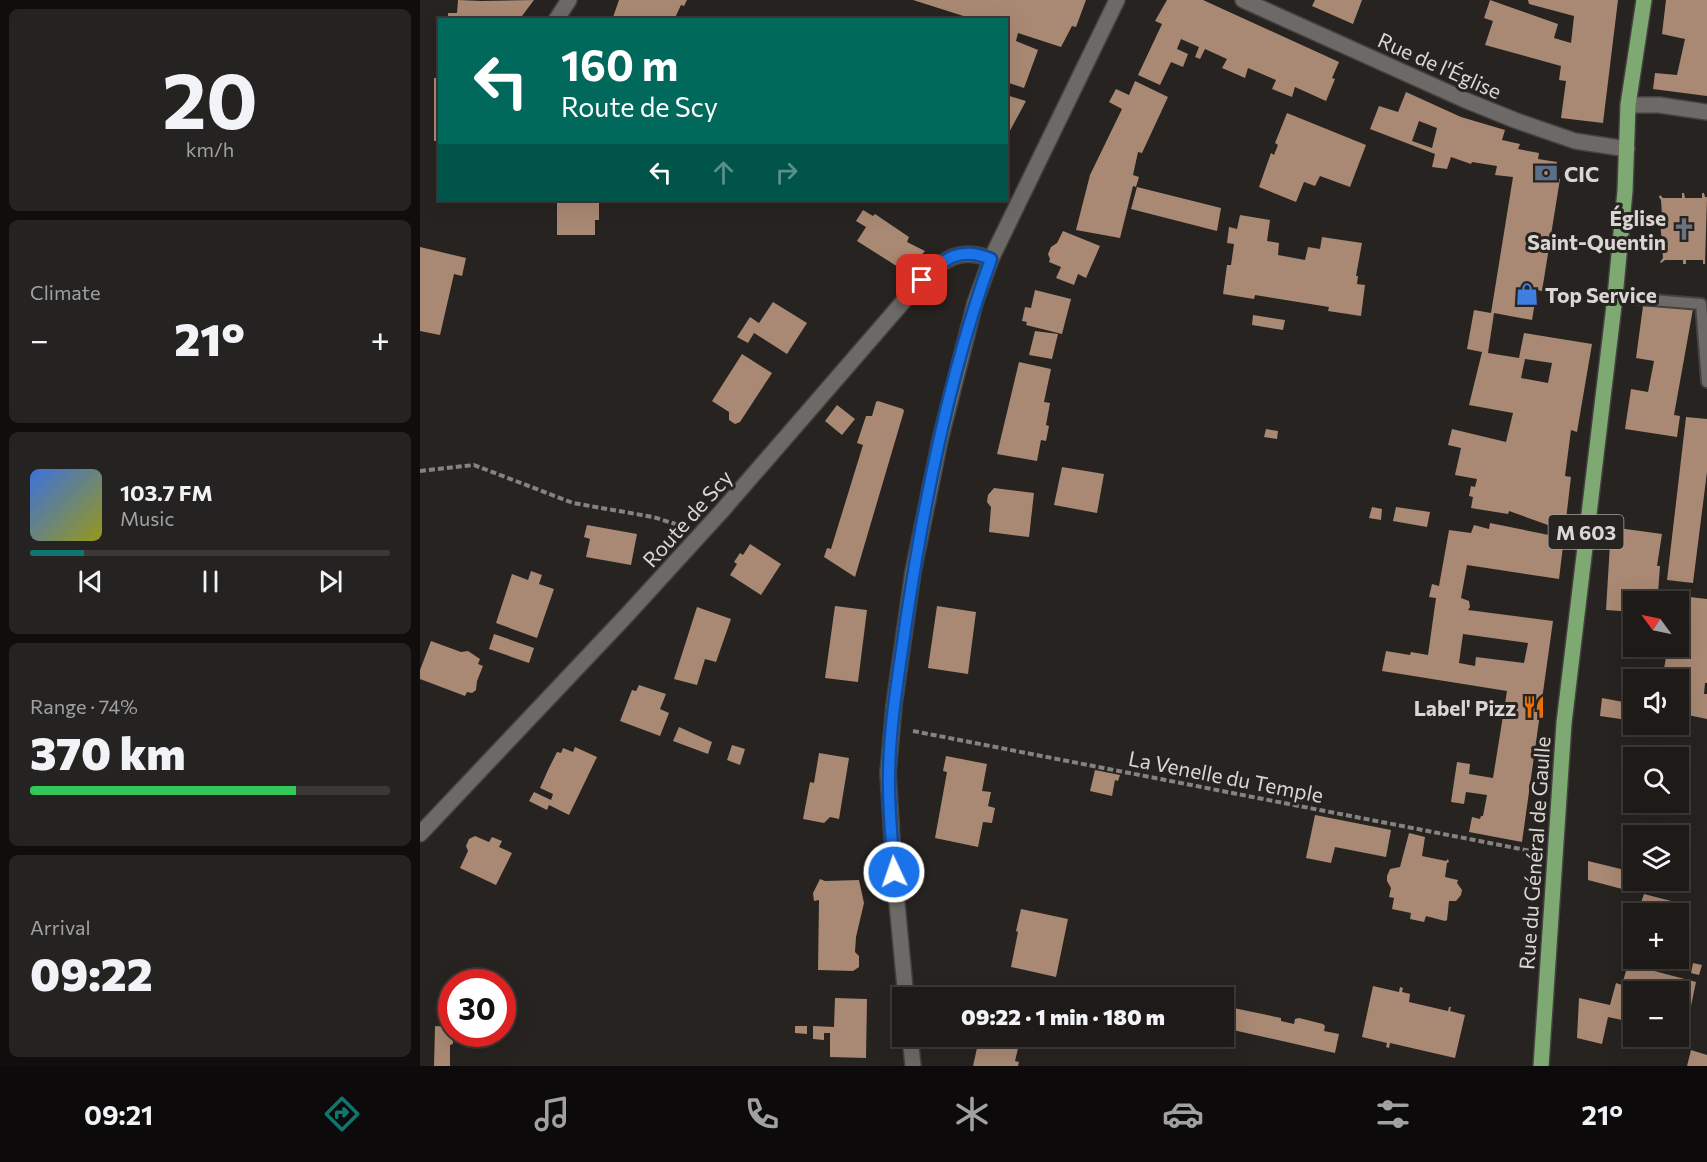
<!DOCTYPE html>
<meta charset="utf-8">
<style>
:root{--surface:#1d1a18;--page:#252321;--text:#f1f3f6;--muted:#a0a1a2;--line:#3b3837;--accent:#0f766e}
body{margin:0;font-family:Commissioner,sans-serif;background:var(--page);color:var(--text);height:100vh;display:flex;flex-direction:column;font-size:22px;white-space:nowrap}
*{box-sizing:border-box;margin:0}
p{font-size:20px;color:var(--muted)}
.icon{flex:none;width:33px;height:33px;fill:none;stroke:currentColor;stroke-width:2;stroke-linecap:round;stroke-linejoin:round}
.map{position:relative;flex:1;overflow:hidden}
.sheet{display:flex;flex-direction:column;gap:9px;padding:9px;background:#100e0d;width:420px}
.sheet>*{flex:none}
.guide{position:absolute;left:18px;top:18px;width:570px;height:183px;border-radius:0px;box-shadow:0 6px 24px #0002,0 0 0 2px var(--line);background:#00695c;color:#fff;overflow:hidden}
.needle{width:39px;rotate:303deg}
.controls{position:absolute;left:1203px;top:591px;display:grid;gap:12px}
.controls a{display:grid;place-items:center;width:66px;height:66px;border-radius:0px;background:var(--surface);box-shadow:0 6px 24px #0002,0 0 0 2px var(--line);font-size:30px}
.speed{position:absolute;left:18px;top:969px;display:flex;gap:12px;font-size:30px;font-weight:700;text-align:center}
.speed>*{display:grid;place-content:center;width:78px;height:78px;border-radius:50%;background:var(--surface);box-shadow:0 6px 24px #0002,0 0 0 2px var(--line);line-height:1}
.speed .limit{border:9px solid #d22;background:#fff;color:#111}
.pin{position:absolute;display:grid;place-items:center;width:51px;height:51px;color:#fff;margin:-26px;border-radius:12px;box-shadow:0 3px 9px #0006}
.me{position:absolute;width:66px;margin:-33px;rotate:357deg;stroke-linejoin:round;filter:drop-shadow(0 0 4px #0008)}
.turn{display:flex;align-items:center;gap:21px;height:126px;padding:0 24px;font-size:27px}
.turn .icon{width:78px;height:78px;stroke-width:2.5}
.turn b{display:block;font-size:42px;line-height:51px}
.lanes{display:flex;align-items:center;height:57px;padding:0 24px;background:#0003;justify-content:center;gap:30px;direction:ltr}
.lanes .off{opacity:.35}
.big{font-size:45px;font-weight:800;line-height:1.1}
.sheet .widget{flex:1;display:flex;flex-direction:column;justify-content:center;gap:9px;min-width:0;padding:0 21px;border-radius:9px;background:var(--page)}
.sheet .dial{align-items:center;gap:0}
.dial b{font-size:78px;line-height:1}
.song{display:flex;align-items:center;gap:18px}
.cover{width:72px;height:72px;border-radius:9px;background:linear-gradient(135deg,hsl(220 70% 55%),hsl(60 70% 35%))}
.played{height:6px;border-radius:3px;background:linear-gradient(90deg,var(--accent) 15%,var(--line) 15%)}
.keys{display:flex;justify-content:space-around;direction:ltr}
.heat{display:flex;justify-content:space-between;align-items:center;font-size:33px;direction:ltr}
.charge{height:9px;border-radius:4px;background:linear-gradient(90deg,#34c759 74%,var(--line) 0)}
.trip{position:absolute;left:472px;top:987px;width:342px;height:60px;border-radius:0px;background:var(--surface);box-shadow:0 6px 24px #0002,0 0 0 2px var(--line);font-weight:800;line-height:60px;text-align:center}
.tabs{display:flex;height:96px;justify-content:space-around;align-items:center;background:#0c0a0a;color:var(--muted)}
.tabs .icon{width:42px;height:42px}
.tabs .current{color:var(--accent)}
.tabs b{font-size:27px;color:var(--text)}
main{display:flex;flex:1;min-height:0}
.map>svg:first-child{display:block}
.building{fill:#a98973;fill-rule:evenodd}
.lines{fill:none;stroke-linecap:round;stroke-linejoin:round}
.service-casing{stroke:#44413f;stroke-width:14}
.minor-casing{stroke:#44413f;stroke-width:18}
.tertiary-casing{stroke:#44413f;stroke-width:18}
.primary-casing{stroke:#44413f;stroke-width:18}
.path{stroke:#868280;stroke-width:4;stroke-dasharray:6 3;stroke-linecap:butt}
.service{stroke:#6d6966;stroke-width:10}
.minor{stroke:#6d6966;stroke-width:15}
.tertiary{stroke:#6d6966;stroke-width:15}
.primary{stroke:#7ea973;stroke-width:15}
.route-casing{stroke:#114b97;stroke-width:15}
.route{stroke:#1a73e8;stroke-width:10}
.labels{text-anchor:middle;dominant-baseline:central;stroke-width:6;stroke-linejoin:round;paint-order:stroke}
.shield{fill:#272320;stroke:#a4a09e;stroke-width:1.5}
.shield-label{font-size:20px;font-weight:bold;fill:#d9d6d4}
.street-label{font-size:21px;fill:#d9d6d4;stroke:#272320}
.poi-label{font-size:21px;font-weight:bold;fill:#d9d6d4;stroke:#272320;text-anchor:start}
</style>
<main>
<section class="sheet">
<div class="widget dial"><b>20</b><p>km/h</p></div>
<div class="widget"><p>Climate</p>
<div class="heat"><a>−</a><b class="big">21°</b><a>+</a></div>
</div>
<div class="widget">
<div class="song"><i class="cover"></i><div><b>103.7 FM</b><p>Music</p></div></div>
<div class="played"></div>
<div class="keys"><svg class="icon" aria-label="previous" viewBox="0 0 24 24"><path d="M18 5L8 12l10 7zM5 5v14"/></svg><svg class="icon" aria-label="pause" viewBox="0 0 24 24"><path d="M8 5v14M16 5v14"/></svg><svg class="icon" aria-label="next" viewBox="0 0 24 24"><path d="M6 5l10 7-10 7zM19 5v14"/></svg></div>
</div>
<div class="widget"><p>Range · 74%</p><b class="big">370 km</b><div class="charge"></div></div>
<div class="widget"><p>Arrival</p><b class="big">09:22</b></div>
</section>
<div class="map">
<svg width="1287" height="1066" viewBox="0 0 1287 1066">
<rect width="100%" height="100%" fill="#272320"/>
<path class="building" d="M38,0L61,1L114,0L99,20H28V13H37Z
M199,0H267L264,6L261,5L254,20H224L218,17L217,20H192Z
M493,0H666L656,27L652,26L641,47L598,33L596,41L618,50L604,88L586,82V20H556Z
M747,0H783L919,62L912,78L915,79L906,101L875,87L872,97L852,89L856,80L828,68L825,78L816,74L802,68L807,59L785,49L780,59L775,57L779,47L761,39L757,49L768,54L763,67L751,62L740,85L718,75L742,24L735,21Z
M895,0H942L933,24L892,6Z
M1070,0L1138,24L1134,38L1151,43L1154,16L1109,4L1108,0H1198L1183,123L1141,118L1146,81L1139,80L1141,66L1065,45L1073,21L1064,18Z
M1246,0H1287V96L1233,89L1235,73L1257,75L1265,39L1242,34Z
M14,78H20V141H14Z
M715,81L748,97L722,153L718,152L713,175L719,177L716,187L713,186L700,238L656,230L670,175L702,109L689,102L696,89L709,95Z
M986,92L1041,117L1085,130L1082,140L1100,144L1098,149L1119,153L1118,159L1137,162L1134,178L1140,179L1122,291L1117,290L1112,320L1074,313L1068,353L1099,358L1104,333L1172,344L1157,432L1151,430L1145,476L1151,477L1145,528L1128,525L1089,511L1088,514L1051,508L1053,497L1049,496L1051,486L1055,487L1057,479L1035,475L1041,448L1028,445L1032,429L1086,442L1093,413L1049,405L1062,352L1047,349L1054,310L1071,313L1093,177L1075,175L1077,166L1052,162L1051,164L1031,157L1027,169L1012,167L1015,154L950,129L959,106L978,112ZM999,121L1017,128L1012,148L992,141ZM1105,359L1132,363L1128,383L1101,378Z
M586,95L606,101L586,138Z
M867,113L946,145L930,187L900,176L895,186L884,182L876,202L839,187L851,153L854,155L858,145L855,143Z
M717,187L801,208L797,231L711,209Z
M1262,193H1264L1265,198H1282V193H1284L1285,197H1287L1285,264H1283V260H1266V264H1263V260H1245L1241,263L1240,262L1243,258L1242,244L1236,242H1242L1240,222H1242V217H1239V215H1242L1241,200L1239,197L1240,195L1243,198H1262Z
M137,200H179V220H175V235H137Z
M443,210L453,216L455,214L489,237L487,242L505,251L486,272L437,241L446,227L436,221Z
M820,215L850,220L847,241L859,243L858,255L885,260L888,247L900,249L902,237L942,243L936,276H938L937,284L945,285L941,316L908,311L909,307L835,295L834,299L803,294L807,265H811L814,244L807,243L809,227L817,229Z
M643,231L680,246L666,278L658,274L654,285L636,278L641,267L629,262L630,259L628,254L631,247L637,243Z
M0,247L46,258L42,276L34,274L20,335L0,331Z
M615,290L651,299L642,334L606,325L607,322L602,321L605,307L611,308Z
M353,302L387,323L367,354L334,333L328,343L317,337L330,317L339,323Z
M1223,306L1273,309L1254,415L1260,416L1257,437L1205,429L1211,389L1228,392L1234,361L1216,358Z
M833,315L865,320L863,330L832,325Z
M615,331L638,334L632,359L609,355Z
M322,354L352,373L320,422L315,424L309,420V412L292,401Z
M599,362L631,369L624,402L630,403L626,425L629,426L626,441L621,440L617,461L577,454Z
M458,401L483,409L484,411L435,577L404,557L407,548L411,549L443,445L437,443L446,416H452L456,402Z
M417,405L435,419L422,435L405,421Z
M1266,417L1287,419V472L1273,583L1247,580Z
M846,429L858,431L857,439L844,437Z
M642,467L684,474L677,513L634,505Z
M574,488L614,493L609,537L569,532L571,507L567,502L568,495Z
M952,507L962,509L961,520L949,518Z
M976,507L1010,512L1007,527L973,521Z
M1070,523L1144,538L1139,579L1047,565L1041,598L1049,601L1050,607L1048,610L1133,621L1102,842L1049,832L1052,817L1060,819L1061,816H1063L1067,795L1046,792L1044,804L1031,802L1037,762L1050,764L1049,774L1073,778L1087,691L962,671L966,651L990,655L991,652L1008,655L1016,598L1009,597L1012,584L1019,586L1029,530L1051,533L1054,525L1069,529ZM1043,634L1108,643L1104,663L1056,657L1055,666L1039,663Z
M167,525L217,534L211,565L166,557L170,539L164,537Z
M1191,527L1242,534L1237,566H1240L1238,593L1251,599L1270,601V597L1287,599V683H1285L1284,694H1287V719L1258,713V680H1242L1248,646H1258V602H1214V612L1186,610Z
M330,544L361,564L341,595L310,575L317,564L314,562L320,553L323,555Z
M111,571L122,575L119,584L134,589L117,638L76,623L92,574L108,580Z
M415,606L447,610L438,682L405,678Z
M517,606L556,612L548,674L508,668Z
M277,607L311,619L296,662L285,659L277,685L254,679Z
M74,634L114,648L109,663L69,649Z
M11,641L41,652L48,651L60,659L58,664L63,666L57,681L56,690L52,693L47,692L45,696L0,679V670Z
M219,685L246,694L240,709L249,713L240,736L200,721L212,690L216,691Z
M1182,698L1214,704V721L1180,716Z
M259,727L292,742L288,754L253,741Z
M312,745L325,749L320,765L307,760Z
M155,747L177,757L149,815L129,805L127,810L109,801L114,792L131,800L133,794L120,788L128,770L137,752L141,753L143,748L153,752Z
M399,753L429,758L419,819L410,817L404,823L383,819L390,782L394,783Z
M526,756L567,764L562,791L571,792L568,806L575,808L572,823L563,822L558,847L515,838L527,772L523,771Z
M675,770L700,775L698,781L695,780L692,796L670,791Z
M895,815L971,830L966,857L915,847L911,863L886,858Z
M989,833L1005,837L1002,856L1026,861L1028,859L1029,862L1027,863L1025,877L1038,880L1037,883L1042,890L1041,895L1036,901H1029L1027,920L1025,921L1006,916L1004,922L990,919L991,913L972,909L974,898L969,897L971,888L967,881V876L970,869L980,867Z
M55,836L69,842L72,837L82,841L79,847L92,853L76,885L40,868L48,851L46,846L49,839Z
M1168,861L1205,870L1202,881L1208,882L1206,890L1168,880Z
M400,879L405,881L439,880L444,903L436,937L435,952L439,956V967L433,971L398,970L399,900L394,901L393,893Z
M1224,894L1259,903L1257,914H1217Z
M601,909L648,919L636,977L591,967L598,932L596,931Z
M1214,932V959L1209,958Z
M1216,958H1245L1243,966Z
M1273,963L1282,965L1279,975L1271,973Z
M1208,964L1276,982L1271,1006L1258,1002V992H1214V1019L1204,1016L1202,1020L1188,1017L1182,1044L1157,1038L1159,998L1190,1005L1196,983L1202,985Z
M953,986L979,992L980,987L983,988L982,992L990,994L989,1002L1028,1011L1029,1007H1031L1030,1011L1045,1015L1035,1058L970,1043L969,1048L966,1047L967,1043L942,1037Z
M415,998L447,999L446,1058L410,1057V1033H404V1040L393,1039V1026L414,1027Z
M804,1006L861,1018V1021L874,1024L875,1019L879,1018L903,1024L905,1026L904,1031L919,1034L915,1053L804,1028Z
M15,1026L32,1027L33,1044L30,1045V1066H14Z
M375,1026H387V1034L375,1033Z
M563,1036H601L595,1061L599,1062L598,1066H553L559,1039L562,1040Z
M1271,1050L1287,1055V1066H1267Z"/>
<g class="lines">
<g class="service-casing">
<path id="service" d="M1195,297L1281,304L1287,382"/>
</g>
<g class="minor-casing">
<path id="minor" d="M823,0L1045,100L1097,121L1155,141L1207,149
M136,20L149,0
M1208,105H1239L1287,112
M486,998L474,872L468,773L474,705L493,572L520,440L555,303L571,259
M490,1036L493,1066"/>
</g>
<g class="tertiary-casing">
<path id="tertiary" d="M0,834L206,616L301,512L502,280C525,258 540,247 571,259L697,0"/>
</g>
<g class="primary-casing">
<path id="primary" d="M1121,1066L1144,723L1195,297L1205,191L1208,105L1224,0"/>
</g>
<path class="path" d="M0,471L54,465L153,503L233,517L262,526
M493,731L1116,852"/>
<use href="#service" class="service"/>
<use href="#minor" class="minor"/>
<use href="#tertiary" class="tertiary"/>
<use href="#primary" class="primary"/>
</g>
<g class="lines">
<g class="route-casing">
<path id="route" d="M474,872C472,839 468,805 469,772C470,722 479,672 486,622C504,501 529,374 571,259C540,246 525,258 502,280"/>
</g>
<use href="#route" class="route"/>
</g>
<defs>
<g id="bank-bare" transform="scale(1.8)"><path d="M-6-4H6V4H-6ZM0-2.3a2.3 2.3 0 1 0 0 4.6a2.3 2.3 0 1 0 0-4.6Z" fill="#5c6f8a" stroke="#272320" stroke-width="2.5" paint-order="stroke"/></g>
<g id="church-bare" transform="scale(1.8)"><path d="M-1.2-6h2.4v3.5h3.3v2.4h-3.3V6h-2.4V-.1h-3.3v-2.4h3.3Z" fill="#6b7280" stroke="#272320" stroke-width="2.5" paint-order="stroke"/></g>
<g id="shop-bare" transform="scale(1.8)"><path d="M-5-2.5h2.3a2.7 3.5 0 0 1 5.4 0H5L5.5 6h-11ZM-1.5-2.5h3a1.5 2.3 0 0 0-3 0Z" fill="#3f7fe0" stroke="#272320" stroke-width="2.5" paint-order="stroke"/></g>
<g id="restaurant-bare" transform="scale(1.8)"><path d="M-5-6h1v4h1v-4h1v4h1v-4h1v5L-1.5 .5V6h-2V.5L-5-1ZM5-6V6H3V1.5H1.5Q1.5-4 5-6Z" fill="#e8710a" stroke="#272320" stroke-width="2.5" paint-order="stroke"/></g>
</defs>
<g fill-rule="evenodd">
<use href="#bank-bare" x="1126" y="173"/>
<use href="#church-bare" x="1264" y="229"/>
<use href="#shop-bare" x="1107" y="294"/>
<use href="#restaurant-bare" x="1114" y="707"/>
</g>
<g class="labels">
<rect class="shield" x="1128.5" y="515" width="75" height="34" rx="4.5"/>
<g class="shield-label">
<text x="1166" y="532">M 603</text>
</g>
<g class="street-label">
<text transform="translate(1020 65) rotate(24)">Rue de l'Église</text>
<text transform="translate(267 518) rotate(-48)">Route de Scy</text>
<text transform="translate(806 776) rotate(11)">La Venelle du Temple</text>
<text transform="translate(1114 853) rotate(-86)">Rue du Général de Gaulle</text>
</g>
<g class="poi-label">
<text x="1144" y="173">CIC</text>
<text x="1246" y="217" text-anchor="end">Église<tspan x="1246" dy="24">Saint-Quentin</tspan></text>
<text x="1125" y="294">Top Service</text>
<text x="1096" y="707" text-anchor="end">Label' Pizz</text>
</g>
</g>
</svg>
<div class="controls">
<a><svg class="needle" viewBox="-14 -14 28 28"><path d="M0-13l5 13h-10z" fill="#e53935"/><path d="M0 13l5-13h-10z" fill="#a0a1a2"/></svg></a>
<a><svg class="icon" aria-label="sound" viewBox="0 0 24 24"><path d="M4 9h4l5-4v14l-5-4H4zM17 9q2 3 0 6"/></svg></a>
<a><svg class="icon" aria-label="search" viewBox="0 0 24 24"><circle cx="10" cy="10" r="6"/><path d="M15 15l6 6"/></svg></a>
<a><svg class="icon" aria-label="layers" viewBox="0 0 24 24"><path d="M12 4l9 5-9 5-9-5zM3 14l9 5 9-5"/></svg></a>
<a>+</a>
<a>−</a>
</div>
<div class="speed"><div class="limit">30</div></div>
<div class="pin" style="left:502px;top:280px;background:#d93025"><svg class="icon" aria-label="arrive" viewBox="0 0 24 24"><path d="M6 21V4h12l-3 4 3 4H6"/></svg></div>
<svg class="me" style="left:474px;top:872px" viewBox="-20 -20 40 40"><circle r="17" fill="#1a73e8" stroke="#fff" stroke-width="3"/><path d="M0-11L8 9 0 5-8 9z" fill="#fff"/></svg>
<div class="trip">09:22 · 1 min · 180 m</div>
<div class="guide">
<div class="turn"><svg class="icon" aria-label="left" viewBox="0 0 24 24"><path d="M17 20v-9H6M10 6l-5 5 5 5"/></svg><div><b>160 m</b>Route de Scy</div></div>
<div class="lanes"><svg class="icon" aria-label="left" viewBox="0 0 24 24"><path d="M17 20v-9H6M10 6l-5 5 5 5"/></svg><svg class="icon off" aria-label="ahead" viewBox="0 0 24 24"><path d="M12 20V5M6 11l6-6 6 6"/></svg><svg class="icon off" aria-label="right" viewBox="0 0 24 24"><path d="M7 20v-9h11M14 6l5 5-5 5"/></svg></div>
</div>
</div>
</main>
<nav class="tabs">
<b>09:21</b>
<svg class="icon current" aria-label="directions" viewBox="0 0 24 24"><path d="M12 3l9 9-9 9-9-9zM9 14v-3h6M13 9l2 2-2 2"/></svg>
<svg class="icon" aria-label="music" viewBox="0 0 24 24"><path d="M9 18V5l10-2v13"/><circle cx="6" cy="18" r="3"/><circle cx="16" cy="16" r="3"/></svg>
<svg class="icon" aria-label="phone" viewBox="0 0 24 24"><path d="M5 4h4l2 5-3 2q2 4 5 5l2-3 5 2v4C11 20 4 13 5 4z"/></svg>
<svg class="icon" aria-label="climate" viewBox="0 0 24 24"><path d="M12 3v18M4 7l16 10M4 17L20 7"/></svg>
<svg class="icon" aria-label="car" viewBox="0 0 24 24"><path d="M5 17H2v-5l4-1 3-4h7l3 4 3 1v5h-3M9 17h6M6 11h13"/><circle cx="7" cy="17" r="2"/><circle cx="17" cy="17" r="2"/></svg>
<svg class="icon" aria-label="filters" viewBox="0 0 24 24"><path d="M4 7h16M4 17h16"/><circle cx="9" cy="7" r="2"/><circle cx="15" cy="17" r="2"/></svg>
<b>21°</b>
</nav>
